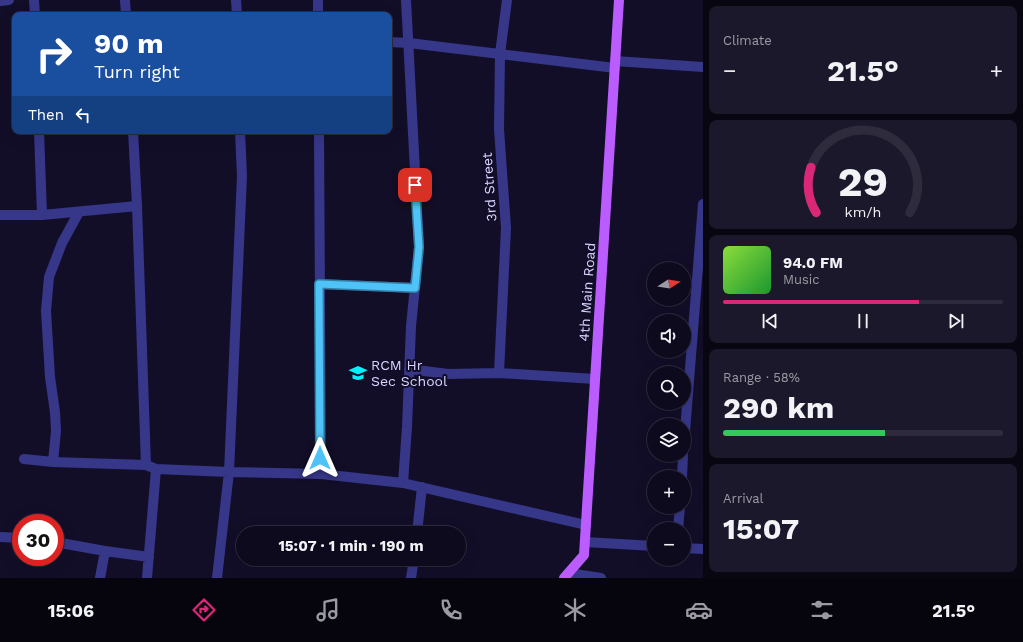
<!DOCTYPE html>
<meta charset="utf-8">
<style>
:root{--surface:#0e0a1e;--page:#1c182b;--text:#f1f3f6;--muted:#9b9aa4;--line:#2e2b3c;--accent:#db2777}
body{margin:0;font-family:"Work Sans",sans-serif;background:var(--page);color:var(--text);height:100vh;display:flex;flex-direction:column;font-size:15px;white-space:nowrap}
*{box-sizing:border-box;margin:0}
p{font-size:13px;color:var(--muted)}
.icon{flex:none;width:22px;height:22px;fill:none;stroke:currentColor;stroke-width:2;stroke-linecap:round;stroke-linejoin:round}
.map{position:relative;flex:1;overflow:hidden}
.side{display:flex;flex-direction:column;gap:6px;padding:6px;background:#080610;width:320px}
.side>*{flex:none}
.top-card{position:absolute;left:12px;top:12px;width:380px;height:122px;border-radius:8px;box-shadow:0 4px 16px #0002,0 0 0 1px var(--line);background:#1a4fa0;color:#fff;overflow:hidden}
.needle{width:26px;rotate:78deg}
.fabs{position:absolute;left:647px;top:262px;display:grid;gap:8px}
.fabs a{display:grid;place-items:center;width:44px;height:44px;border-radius:50%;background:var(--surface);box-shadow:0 4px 16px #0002,0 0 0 1px var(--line);font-size:20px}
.speed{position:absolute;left:12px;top:514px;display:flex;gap:8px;font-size:20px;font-weight:700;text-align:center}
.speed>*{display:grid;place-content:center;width:52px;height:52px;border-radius:50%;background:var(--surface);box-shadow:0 4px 16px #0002,0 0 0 1px var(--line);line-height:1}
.speed .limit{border:6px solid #d22;background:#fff;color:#111}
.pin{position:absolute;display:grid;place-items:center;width:34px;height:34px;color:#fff;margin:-17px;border-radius:8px;box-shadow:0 2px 6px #0006}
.me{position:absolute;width:44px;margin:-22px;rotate:0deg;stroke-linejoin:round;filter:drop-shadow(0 0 3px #0008)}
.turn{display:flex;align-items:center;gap:14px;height:84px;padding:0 16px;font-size:18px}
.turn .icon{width:52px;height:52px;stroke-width:2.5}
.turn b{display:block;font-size:28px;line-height:34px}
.then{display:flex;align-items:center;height:38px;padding:0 16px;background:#0003;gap:8px;font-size:15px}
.big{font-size:30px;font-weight:700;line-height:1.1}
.side .widget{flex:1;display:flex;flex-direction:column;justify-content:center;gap:6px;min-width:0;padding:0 14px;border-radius:8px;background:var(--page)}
.side .dial{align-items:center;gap:0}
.dial svg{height:104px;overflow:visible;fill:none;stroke:var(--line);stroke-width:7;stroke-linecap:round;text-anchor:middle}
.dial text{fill:var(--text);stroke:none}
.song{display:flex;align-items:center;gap:12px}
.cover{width:48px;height:48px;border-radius:6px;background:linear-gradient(135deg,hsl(90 70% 55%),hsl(130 70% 35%))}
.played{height:4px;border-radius:2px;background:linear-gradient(90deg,var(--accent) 70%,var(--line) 70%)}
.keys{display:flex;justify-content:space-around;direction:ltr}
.heat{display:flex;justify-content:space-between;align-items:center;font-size:22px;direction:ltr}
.charge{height:6px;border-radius:3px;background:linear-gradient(90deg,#34c759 58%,var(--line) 0)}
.trip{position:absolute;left:236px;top:526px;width:230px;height:40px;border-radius:20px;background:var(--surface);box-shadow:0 4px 16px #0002,0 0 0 1px var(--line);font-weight:700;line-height:40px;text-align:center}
.menu{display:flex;height:64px;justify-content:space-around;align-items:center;background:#06040c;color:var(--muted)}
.menu .icon{width:28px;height:28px}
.menu .active{color:var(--accent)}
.menu b{font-size:18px;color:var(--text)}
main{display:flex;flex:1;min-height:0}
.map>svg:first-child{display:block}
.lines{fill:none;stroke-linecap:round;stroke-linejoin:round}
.minor{stroke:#37378a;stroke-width:10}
.major{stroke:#bb5cff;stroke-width:10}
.route-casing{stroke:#337fa1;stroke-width:10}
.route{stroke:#4fc3f7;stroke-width:7}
.labels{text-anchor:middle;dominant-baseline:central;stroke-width:4;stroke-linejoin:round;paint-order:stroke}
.street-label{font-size:14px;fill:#d8d5ff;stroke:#120e28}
.poi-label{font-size:14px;fill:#d8d5ff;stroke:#120e28;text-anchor:start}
</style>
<main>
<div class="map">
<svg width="703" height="578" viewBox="0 0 703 578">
<rect width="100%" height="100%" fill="#120e28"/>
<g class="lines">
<path class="minor" d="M34,0L35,15
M125,0L126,15
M236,0L237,15
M318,0V15
M0,1L9,0
M389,42L409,43L615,68
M615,61L703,67
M39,131L42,215
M133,131L137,206L146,465
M319,131L321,474
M0,215H42L137,206
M319,284L415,288
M409,369L448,374L499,373L595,379
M499,373L506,228L499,129L500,54L507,0
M684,444L703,204
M24,459L53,462L146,465L156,469L229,472L321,474L403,483L586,525
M53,462L56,431L55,412L50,377L46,311L49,277L62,243L79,212
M682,477L683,455
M403,483L407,427L411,326L419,247L406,0
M678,529L680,507
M417,533L422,487
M0,537L21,538
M55,542L105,551L149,557
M585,542L654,546
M684,548L703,549
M568,573L601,578
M100,578L105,551
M147,578L156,469
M217,578L229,472L242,176L240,131
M411,578L414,559"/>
<path class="major" d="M564,578L584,555L619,0"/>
</g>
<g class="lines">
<g class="route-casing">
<path id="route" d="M320,458L319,284L415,288L419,247L415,185"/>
</g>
<use href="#route" class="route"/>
</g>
<defs>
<g id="school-bare" transform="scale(1.38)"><path d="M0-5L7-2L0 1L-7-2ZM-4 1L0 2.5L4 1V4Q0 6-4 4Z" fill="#01f1ff" stroke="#120e28" stroke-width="2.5" paint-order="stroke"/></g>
</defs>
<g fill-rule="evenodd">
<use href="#school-bare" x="358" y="373"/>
</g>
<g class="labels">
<g class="street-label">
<text transform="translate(489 187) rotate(-94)">3rd Street</text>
<text transform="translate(587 292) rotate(-86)">4th Main Road</text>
</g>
<g class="poi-label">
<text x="371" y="365">RCM Hr<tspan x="371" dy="16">Sec School</tspan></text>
</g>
</g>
</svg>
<div class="fabs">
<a><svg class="needle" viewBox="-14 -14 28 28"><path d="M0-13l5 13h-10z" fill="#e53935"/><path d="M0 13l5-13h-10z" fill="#9b9aa4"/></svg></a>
<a><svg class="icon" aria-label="sound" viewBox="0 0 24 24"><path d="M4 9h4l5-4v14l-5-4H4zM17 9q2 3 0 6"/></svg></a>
<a><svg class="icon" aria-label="search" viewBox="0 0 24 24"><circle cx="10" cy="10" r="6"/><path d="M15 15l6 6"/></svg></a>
<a><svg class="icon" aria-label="layers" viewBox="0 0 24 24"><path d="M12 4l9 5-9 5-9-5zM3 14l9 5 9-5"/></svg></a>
<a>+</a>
<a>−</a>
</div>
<div class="speed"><div class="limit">30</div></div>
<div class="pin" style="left:415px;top:185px;background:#d93025"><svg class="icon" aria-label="arrive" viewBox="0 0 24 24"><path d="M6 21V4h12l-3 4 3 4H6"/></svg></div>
<svg class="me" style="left:320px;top:458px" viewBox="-20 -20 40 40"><path d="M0-17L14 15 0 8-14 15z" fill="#4fc3f7" stroke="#fff" stroke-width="4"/></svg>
<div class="trip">15:07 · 1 min · 190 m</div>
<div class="top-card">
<div class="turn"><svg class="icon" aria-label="right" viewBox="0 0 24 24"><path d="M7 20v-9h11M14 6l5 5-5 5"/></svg><div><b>90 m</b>Turn right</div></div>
<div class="then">Then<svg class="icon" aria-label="left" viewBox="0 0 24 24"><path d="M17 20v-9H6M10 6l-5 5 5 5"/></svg></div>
</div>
</div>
<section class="side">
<div class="widget"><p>Climate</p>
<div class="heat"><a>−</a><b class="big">21.5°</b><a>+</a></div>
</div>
<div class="widget dial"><svg viewBox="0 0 100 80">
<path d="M14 69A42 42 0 1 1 86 69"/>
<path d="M14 69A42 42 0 0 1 10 34" stroke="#db2777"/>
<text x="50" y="56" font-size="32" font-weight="700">29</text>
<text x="50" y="72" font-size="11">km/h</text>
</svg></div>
<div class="widget">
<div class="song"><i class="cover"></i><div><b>94.0 FM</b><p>Music</p></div></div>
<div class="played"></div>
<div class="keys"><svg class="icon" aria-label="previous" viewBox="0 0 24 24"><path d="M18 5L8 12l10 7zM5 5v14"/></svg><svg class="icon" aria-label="pause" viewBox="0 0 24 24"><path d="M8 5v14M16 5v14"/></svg><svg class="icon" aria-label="next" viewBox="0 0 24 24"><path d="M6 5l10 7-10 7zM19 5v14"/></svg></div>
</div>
<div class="widget"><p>Range · 58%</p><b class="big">290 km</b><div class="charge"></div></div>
<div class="widget"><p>Arrival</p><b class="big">15:07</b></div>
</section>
</main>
<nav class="menu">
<b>15:06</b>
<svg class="icon active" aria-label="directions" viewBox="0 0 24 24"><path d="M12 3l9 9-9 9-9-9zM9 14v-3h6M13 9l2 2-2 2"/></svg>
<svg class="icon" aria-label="music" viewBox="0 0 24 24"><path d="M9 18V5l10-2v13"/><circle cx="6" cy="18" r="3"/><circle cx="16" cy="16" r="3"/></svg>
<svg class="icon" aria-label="phone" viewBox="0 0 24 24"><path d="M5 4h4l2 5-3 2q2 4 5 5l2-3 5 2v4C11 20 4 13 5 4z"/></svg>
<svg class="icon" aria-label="climate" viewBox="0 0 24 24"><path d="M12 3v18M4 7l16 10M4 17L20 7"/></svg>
<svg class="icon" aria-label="car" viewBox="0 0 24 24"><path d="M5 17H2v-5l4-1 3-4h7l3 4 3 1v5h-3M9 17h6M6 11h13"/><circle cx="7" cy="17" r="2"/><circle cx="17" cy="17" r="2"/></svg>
<svg class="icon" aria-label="filters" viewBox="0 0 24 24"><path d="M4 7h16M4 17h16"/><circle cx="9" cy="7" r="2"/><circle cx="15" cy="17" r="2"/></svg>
<b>21.5°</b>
</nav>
